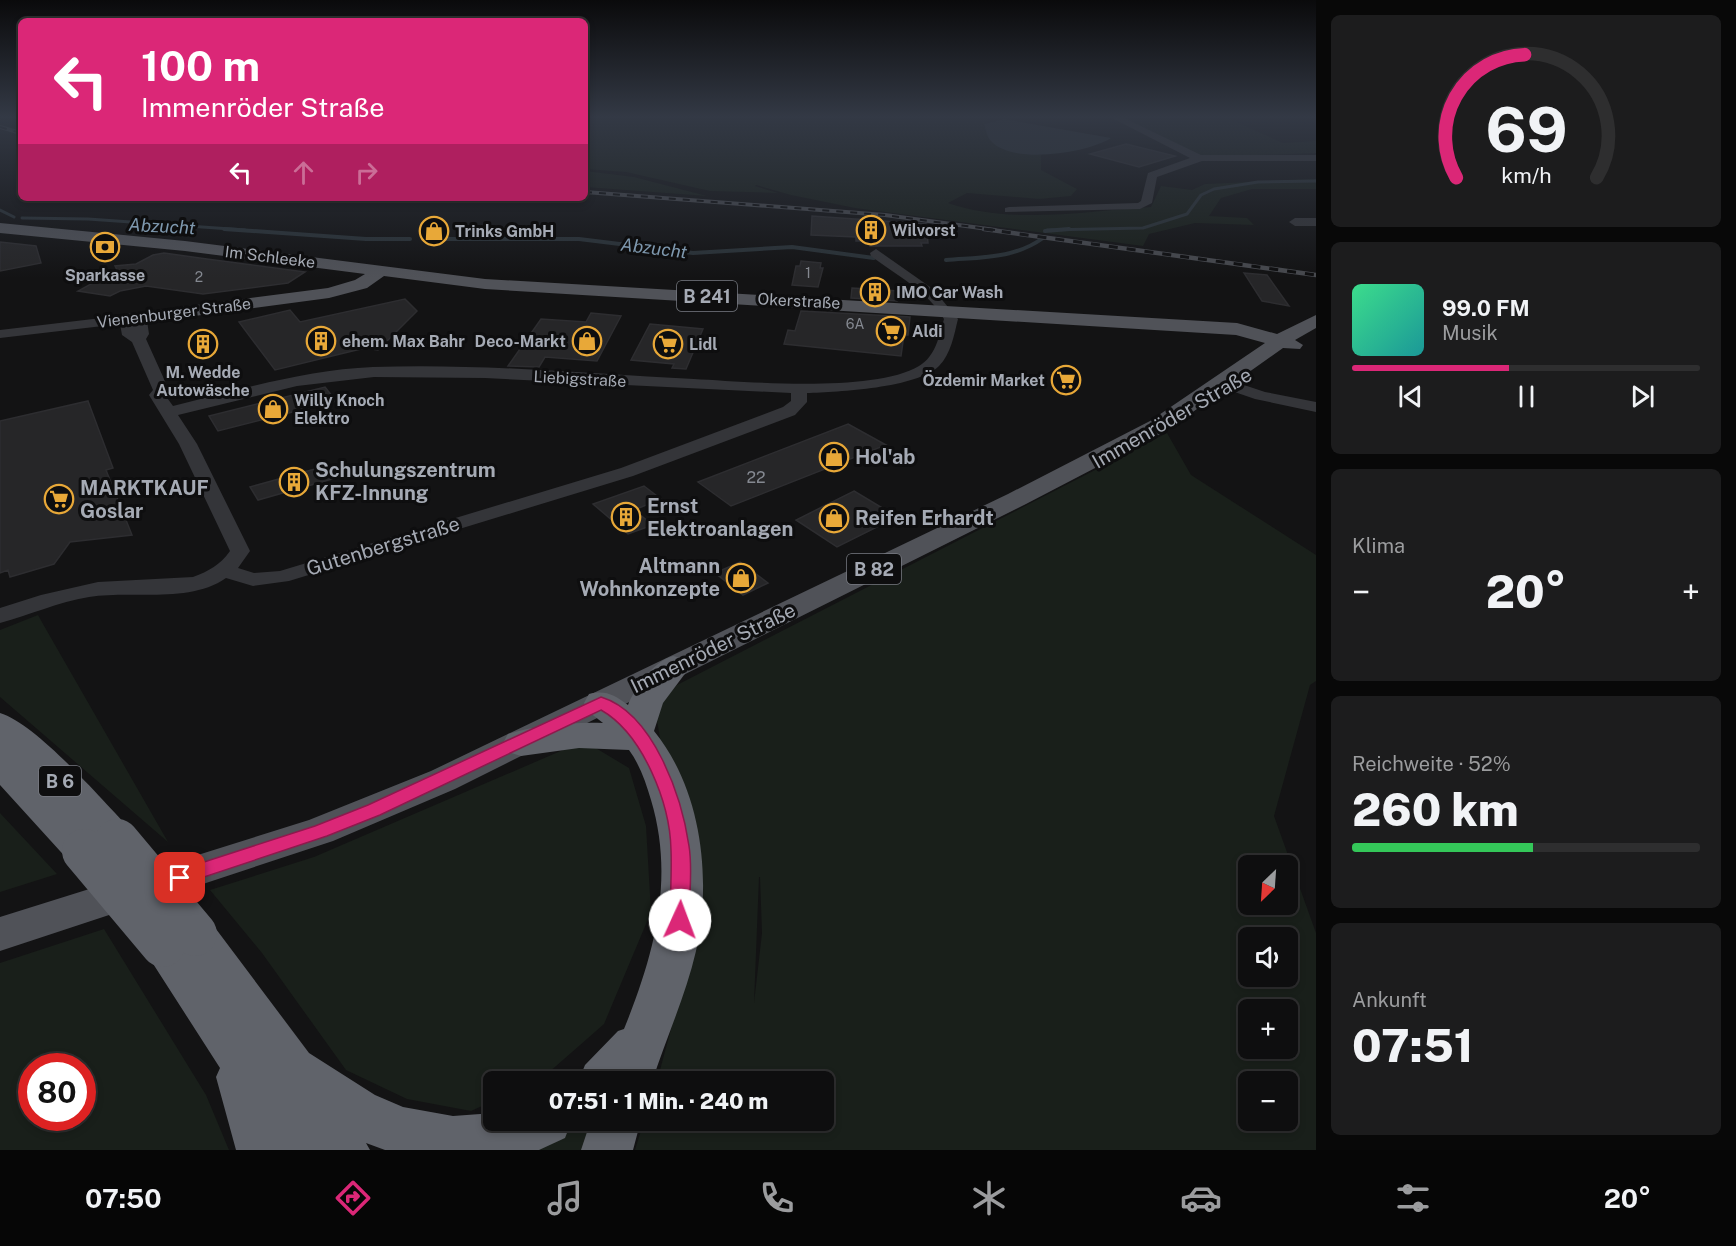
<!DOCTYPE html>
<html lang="de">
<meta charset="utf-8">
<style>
:root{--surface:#0e0e0f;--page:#1c1c1d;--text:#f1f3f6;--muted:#9b9c9e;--line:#2e2e2f;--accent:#db2777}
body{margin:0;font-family:"Public Sans",sans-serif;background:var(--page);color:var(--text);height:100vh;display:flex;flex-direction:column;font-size:22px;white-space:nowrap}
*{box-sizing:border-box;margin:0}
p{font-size:20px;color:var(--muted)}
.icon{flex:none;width:33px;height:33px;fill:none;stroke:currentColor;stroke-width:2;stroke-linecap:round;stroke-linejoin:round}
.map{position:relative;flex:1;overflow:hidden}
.details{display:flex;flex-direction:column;gap:15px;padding:15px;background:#080808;width:420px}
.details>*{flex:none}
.top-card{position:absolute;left:18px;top:18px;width:570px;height:183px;border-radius:9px;box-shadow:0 3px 9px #0003,0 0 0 2px var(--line);background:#db2777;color:#fff;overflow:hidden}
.needle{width:39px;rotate:205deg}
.buttons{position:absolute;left:1238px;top:855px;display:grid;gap:12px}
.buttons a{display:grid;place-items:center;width:60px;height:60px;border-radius:9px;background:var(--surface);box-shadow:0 3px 9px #0003,0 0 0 2px var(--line);font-size:30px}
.speed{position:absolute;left:18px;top:1053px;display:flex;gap:12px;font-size:30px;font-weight:700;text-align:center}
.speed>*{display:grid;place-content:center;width:78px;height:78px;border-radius:50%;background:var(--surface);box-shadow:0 3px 9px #0003,0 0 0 2px var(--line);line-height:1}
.speed .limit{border:9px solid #d22;background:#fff;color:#111}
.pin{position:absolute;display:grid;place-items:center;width:51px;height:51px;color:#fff;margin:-26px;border-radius:12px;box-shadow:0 3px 9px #0006}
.me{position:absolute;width:66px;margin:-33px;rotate:2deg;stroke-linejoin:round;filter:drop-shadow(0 0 4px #0008)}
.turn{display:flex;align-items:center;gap:21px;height:126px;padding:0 24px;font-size:27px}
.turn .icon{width:78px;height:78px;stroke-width:2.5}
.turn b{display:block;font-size:42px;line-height:51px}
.lanes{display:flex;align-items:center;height:57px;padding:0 24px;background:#0003;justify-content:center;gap:30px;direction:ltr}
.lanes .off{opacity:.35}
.big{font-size:45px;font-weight:800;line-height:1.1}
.details .tile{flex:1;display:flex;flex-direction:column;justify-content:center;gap:9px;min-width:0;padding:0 21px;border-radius:9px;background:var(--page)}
.details .dial{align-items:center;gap:0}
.dial svg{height:156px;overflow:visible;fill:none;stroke:var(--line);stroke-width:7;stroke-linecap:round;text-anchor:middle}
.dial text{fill:var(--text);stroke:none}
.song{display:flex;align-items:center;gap:18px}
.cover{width:72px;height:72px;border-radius:9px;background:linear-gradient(135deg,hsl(150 70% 55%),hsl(180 70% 35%))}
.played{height:6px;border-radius:3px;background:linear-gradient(90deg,var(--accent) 45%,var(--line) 45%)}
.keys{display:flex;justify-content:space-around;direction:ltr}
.heat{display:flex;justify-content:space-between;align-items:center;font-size:33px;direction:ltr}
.charge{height:9px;border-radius:4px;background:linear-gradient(90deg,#34c759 52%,var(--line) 0)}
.trip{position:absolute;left:483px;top:1071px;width:351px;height:60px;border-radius:9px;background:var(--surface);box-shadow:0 3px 9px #0003,0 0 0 2px var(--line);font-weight:800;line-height:60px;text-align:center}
.menu{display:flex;height:96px;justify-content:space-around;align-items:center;background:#060606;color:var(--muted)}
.menu .icon{width:42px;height:42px}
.menu .active{color:var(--accent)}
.menu b{font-size:27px;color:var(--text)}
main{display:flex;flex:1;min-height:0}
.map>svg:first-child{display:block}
.green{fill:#191f1a;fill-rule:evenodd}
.water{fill:#2a3237}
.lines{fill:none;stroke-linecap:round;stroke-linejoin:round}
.stream-far1{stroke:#2a3237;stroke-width:3}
.stream{stroke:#2a3237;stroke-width:4}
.building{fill:#262628;stroke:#2d2d30;stroke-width:1.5}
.minor{fill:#343539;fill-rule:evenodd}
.major{fill:#505258;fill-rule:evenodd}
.highway{fill:#60636a;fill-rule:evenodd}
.rail-far1-casing{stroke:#47494e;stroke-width:4}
.rail-casing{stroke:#47494e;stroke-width:4.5}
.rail-far1{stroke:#0e0e0f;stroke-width:2;stroke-dasharray:7;stroke-linecap:butt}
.rail{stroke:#0e0e0f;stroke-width:3;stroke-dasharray:9;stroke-linecap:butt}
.highway-bridge{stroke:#60636a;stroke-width:44}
.route{fill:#db2777;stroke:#8e194d;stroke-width:1.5}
.labels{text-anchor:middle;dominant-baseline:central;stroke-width:6;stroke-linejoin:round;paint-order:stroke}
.far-number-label{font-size:14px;fill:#848890}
.far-poi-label{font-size:16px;font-weight:bold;fill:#a5aab4;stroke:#0e0e0f;text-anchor:start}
.far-street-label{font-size:16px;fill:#a5aab4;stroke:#0e0e0f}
.number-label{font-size:16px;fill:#848890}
.far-water-label{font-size:18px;font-style:italic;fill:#7e98ae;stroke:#0e0e0f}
.shield{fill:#0e0e0f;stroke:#787b82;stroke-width:1.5}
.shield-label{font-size:18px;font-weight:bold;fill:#a5aab4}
.street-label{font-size:20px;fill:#a5aab4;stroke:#0e0e0f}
.poi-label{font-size:20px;font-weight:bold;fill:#a5aab4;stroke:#0e0e0f;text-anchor:start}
</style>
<main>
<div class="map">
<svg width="1316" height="1150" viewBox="0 0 1316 1150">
<rect width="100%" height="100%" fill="#131314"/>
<path class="green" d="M585,117H979L991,121L985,124L1000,148L1041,155V170L1077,189L1071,196L1039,199L967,193L948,203C1012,225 1084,211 1151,207L1161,186L1192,190L1205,184L1316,179V189H1252L1221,198L1209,216L1247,218L1254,225L1195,223L1149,234L1143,246L855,208L791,195L756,185L755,186L778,193L710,191L626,172L585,169Z
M1120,117H1225L1283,143L1316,141V153L1203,157Z
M585,171L634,177L707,196L585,187Z
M1167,433L1191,475L1316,555V681L1310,685L1274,816L1316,933V1150H635L644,1121L824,1120V1082L657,1081L695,941L655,709L677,685ZM1248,866H1287V904H1248ZM760,877L762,933L754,1003L759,877ZM1248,938H1287V976H1248ZM1248,1010H1287V1048H1248ZM1248,1082H1287V1120H1248Z
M38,615L43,624L168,842L0,697V630Z
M584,741L629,768L646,826L651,912L604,1024L539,1081L494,1082L493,1101L471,1111L407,1099L346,1070L262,953L210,890L314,857Z
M0,813L57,874L0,892Z
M104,929L206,1095L229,1150H0V963ZM32,1066H82V1118H32Z
M591,1123L586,1150H513Z"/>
<path class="water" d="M1004,119L1111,138C1088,153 1012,165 991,141C987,137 986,130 984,124Z"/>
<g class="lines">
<path class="stream-far1" d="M0,210L14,217
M22,218L88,219L245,230
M1047,230L1143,228L1187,214L1201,195L1214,189L1258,182L1316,181"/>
<path class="stream" d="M224,229L366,239H410
M1045,231L1069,229
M433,239H579L693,253L792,247L874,258
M946,260C980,257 1014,259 1043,238"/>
</g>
<path class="building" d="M1126,144L1175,156L1139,167L1090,154Z
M812,216L926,224L928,243H921L922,246H870V241H856V237L811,235Z
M0,242L36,246L41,263L0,271Z
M164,253L207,259L305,272L288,283L203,294L146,286L120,291L110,296L78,291L117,270L115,266L136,264L153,255Z
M801,261L821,263L820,268H823L818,287L792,285L796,266H800Z
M1244,273L1267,275L1289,306L1262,301Z
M852,288L898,291L897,301L851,298Z
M405,299L417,311L378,350L365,348L275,370L239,322L290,310L300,322Z
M801,311L910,317L908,335H904L901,356L784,344L788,330L795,331Z
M591,313L621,316L597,361L545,357L539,367L508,366L541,319L586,322Z
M650,324L703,329L686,369L672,368L674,364L631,360Z
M325,387L336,401L218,431L209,416Z
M88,401L113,468L106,470L132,535L70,542L54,564L10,577L8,570L0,573V421Z
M848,424L886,445L731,506L698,482Z
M329,465L339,477L258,500L250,487Z
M644,486L661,499L634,510L653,525L628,534L593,504Z
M854,491L884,509L867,517L881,525L837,547L796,520Z
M740,562L768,583L743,595L715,573Z"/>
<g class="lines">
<path class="minor" d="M1110,117H1122L1201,155H1316V161H1202L1157,177L1152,203L1140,209L1005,212V208L1009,207L1138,203L1141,201L1148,173L1190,158Z
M1316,218V226H1295L1289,222L1295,218Z
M876,249L933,289L958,319C954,335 951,354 939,366C917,388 838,392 807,393V402L795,415L633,476L289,581L253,586L226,578C189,604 132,590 89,597C58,602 30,615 0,623V608L41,595L98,582L193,577C209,571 220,565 230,551L179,444L149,395L153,390L132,342L122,335L120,324L0,338V330L127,315L134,318L136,314H146L149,334L146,339L169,390L165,395L173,406C239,390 304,370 373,367C479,363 588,374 694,379C748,382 874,393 919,366C936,356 939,336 944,319C928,291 896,275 871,256L870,253ZM374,377L485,378L791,393V401L783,407L621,468L280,571L254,573L238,568L250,551L197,444L178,415L297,386Z
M1229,380L1265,392L1316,402V412L1255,399L1223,388L1221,385L1223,382Z"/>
<path class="major" d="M0,223L185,241L485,279L1237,323L1277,334L1316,315V328L1295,340L1303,345L1300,349L1283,348L1166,431L1026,504L455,789L333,841L0,951V917L309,820L431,771L1008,494L1150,421L1265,343L1236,335L485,289L384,276L367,288L329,298L127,325L118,319L120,315L328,288L355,280L365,274L185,251L0,233Z"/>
<path class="highway" d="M673,656L685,659L690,667L663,703L654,731C702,790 712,879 696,951C686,995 666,1038 652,1082H578L585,1065L618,1031L624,1029C654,955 675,880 651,800C646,783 640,765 629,750L579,748L521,756L508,752L503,743L508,734C538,725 572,722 603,723L589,712L584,703L589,694C606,690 614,695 628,705C635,687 654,661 673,656Z
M0,713C37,724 102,800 131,830L137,841L131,852L117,857L103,852L98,862L84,867L70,862L0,785Z
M195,915L210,921L309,1053L375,1095L403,1107L453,1116L494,1113V1120H572L565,1138L539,1150H385L366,1143L370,1150H236L216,1077L220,1068L141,945L148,932L163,926L175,930L180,921Z
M591,1120H641L633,1150H581Z"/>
<g class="rail-far1-casing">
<path id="rail-far1" d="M0,127L21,133
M585,192L885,215L995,230"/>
</g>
<g class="rail-casing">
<path id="rail" d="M984,229L1316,275"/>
</g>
<use href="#rail-far1" class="rail-far1"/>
<use href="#rail" class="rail"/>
<path class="highway-bridge" d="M117,841L195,934
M84,851L163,945"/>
</g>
<linearGradient id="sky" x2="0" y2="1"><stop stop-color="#0a0a0b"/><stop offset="0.42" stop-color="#333945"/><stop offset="1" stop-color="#333945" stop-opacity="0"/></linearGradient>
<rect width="1316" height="278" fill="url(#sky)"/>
<path class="route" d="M601,697C654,713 682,798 689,846C693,870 689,896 689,920L687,926L680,929L673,926L670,920C670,897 672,873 671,850C670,803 643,734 601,710L380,815L327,836L180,885L173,883L170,878L173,872L315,826L368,805Z"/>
<defs>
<g id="building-ring" transform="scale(1.5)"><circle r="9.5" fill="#0e0e0f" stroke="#e8a838" stroke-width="1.5"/><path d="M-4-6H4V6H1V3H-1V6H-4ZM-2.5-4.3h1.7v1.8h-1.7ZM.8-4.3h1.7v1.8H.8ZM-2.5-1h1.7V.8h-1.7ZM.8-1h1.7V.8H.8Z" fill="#e8a838"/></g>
<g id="shop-ring" transform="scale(1.5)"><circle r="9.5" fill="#0e0e0f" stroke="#e8a838" stroke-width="1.5"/><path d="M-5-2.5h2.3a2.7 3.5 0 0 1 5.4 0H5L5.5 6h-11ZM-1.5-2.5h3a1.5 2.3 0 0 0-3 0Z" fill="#e8a838"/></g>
<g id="bank-ring" transform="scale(1.5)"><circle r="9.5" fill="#0e0e0f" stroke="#e8a838" stroke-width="1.5"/><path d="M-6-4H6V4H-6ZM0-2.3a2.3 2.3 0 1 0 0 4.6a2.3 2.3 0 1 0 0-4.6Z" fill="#e8a838"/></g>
<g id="supermarket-ring" transform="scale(1.5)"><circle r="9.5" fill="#0e0e0f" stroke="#e8a838" stroke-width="1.5"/><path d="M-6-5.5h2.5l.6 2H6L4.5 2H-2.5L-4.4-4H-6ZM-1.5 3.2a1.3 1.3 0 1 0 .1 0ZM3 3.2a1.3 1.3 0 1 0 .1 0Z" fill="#e8a838"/></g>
</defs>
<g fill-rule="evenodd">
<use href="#building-ring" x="871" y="230"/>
<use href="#shop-ring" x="434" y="231"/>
<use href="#bank-ring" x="105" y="247"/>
<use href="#building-ring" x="875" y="292"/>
<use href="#supermarket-ring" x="891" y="331"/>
<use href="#building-ring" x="321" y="341"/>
<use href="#shop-ring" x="587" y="341"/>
<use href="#building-ring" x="203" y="344"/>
<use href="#supermarket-ring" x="668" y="344"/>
<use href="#supermarket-ring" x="1066" y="380"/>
<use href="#shop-ring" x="273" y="409"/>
<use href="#shop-ring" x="834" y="457"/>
<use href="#building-ring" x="294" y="482"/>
<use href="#supermarket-ring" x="59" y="499"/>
<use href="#building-ring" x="626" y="517"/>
<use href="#shop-ring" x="834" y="518"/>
<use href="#shop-ring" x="741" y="578"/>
</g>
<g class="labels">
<g class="far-number-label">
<text x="808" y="273">1</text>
<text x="199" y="277">2</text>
<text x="855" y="324">6A</text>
</g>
<g class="far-poi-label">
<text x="892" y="230">Wilvorst</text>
<text x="455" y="231">Trinks GmbH</text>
<text x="105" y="275" text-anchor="middle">Sparkasse</text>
<text x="896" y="292">IMO Car Wash</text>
<text x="912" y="331">Aldi</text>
<text x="342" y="341">ehem. Max Bahr</text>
<text x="566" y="341" text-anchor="end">Deco-Markt</text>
<text x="689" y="344">Lidl</text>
<text x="203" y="372" text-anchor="middle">M. Wedde<tspan x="203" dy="18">Autowäsche</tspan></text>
<text x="1045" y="380" text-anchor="end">Özdemir Market</text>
<text x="294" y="400">Willy Knoch<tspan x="294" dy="18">Elektro</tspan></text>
</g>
<g class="far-street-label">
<text transform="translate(270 257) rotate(7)">Im Schleeke</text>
<text transform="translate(799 301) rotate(3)">Okerstraße</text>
<text transform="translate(174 313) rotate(-7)">Vienenburger Straße</text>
<text transform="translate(580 379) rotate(3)">Liebigstraße</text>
</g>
<g class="number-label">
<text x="756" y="477">22</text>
</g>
<g class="far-water-label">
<text transform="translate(162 226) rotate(3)">Abzucht</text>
<text transform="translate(654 248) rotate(7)">Abzucht</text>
</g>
<g class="shield">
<rect x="677" y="281" width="60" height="30" rx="4.5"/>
<rect x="847" y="554" width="54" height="30" rx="4.5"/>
<rect x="39" y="766" width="42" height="30" rx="4.5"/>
</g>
<g class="shield-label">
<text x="707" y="296">B 241</text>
<text x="874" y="569">B 82</text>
<text x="60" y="781">B 6</text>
</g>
<g class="street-label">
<text transform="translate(1172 418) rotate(-30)">Immenröder Straße</text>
<text transform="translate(383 546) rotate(-17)">Gutenbergstraße</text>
<text transform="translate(713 648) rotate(-26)">Immenröder Straße</text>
</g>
<g class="poi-label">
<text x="855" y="457">Hol'ab</text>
<text x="315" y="470">Schulungszentrum<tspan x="315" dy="23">KFZ-Innung</tspan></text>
<text x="80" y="488">MARKTKAUF<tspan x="80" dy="23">Goslar</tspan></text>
<text x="647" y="506">Ernst<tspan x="647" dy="23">Elektroanlagen</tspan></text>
<text x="855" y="518">Reifen Erhardt</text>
<text x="720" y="566" text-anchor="end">Altmann<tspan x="720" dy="23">Wohnkonzepte</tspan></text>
</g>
</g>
</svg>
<div class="buttons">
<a><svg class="needle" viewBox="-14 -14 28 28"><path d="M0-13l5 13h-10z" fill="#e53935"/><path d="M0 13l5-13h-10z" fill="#9b9c9e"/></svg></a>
<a><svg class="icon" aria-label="sound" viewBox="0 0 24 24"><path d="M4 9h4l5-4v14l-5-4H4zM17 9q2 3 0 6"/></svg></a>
<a>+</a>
<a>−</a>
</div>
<div class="speed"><div class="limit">80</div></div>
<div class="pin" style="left:180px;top:878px;background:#d93025"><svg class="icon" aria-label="arrive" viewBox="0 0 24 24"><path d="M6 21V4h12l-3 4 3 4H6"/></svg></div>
<svg class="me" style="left:680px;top:920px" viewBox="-20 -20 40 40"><circle r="19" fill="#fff"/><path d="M0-13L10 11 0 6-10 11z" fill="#db2777"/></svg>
<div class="trip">07:51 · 1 Min. · 240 m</div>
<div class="top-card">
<div class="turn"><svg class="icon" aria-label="left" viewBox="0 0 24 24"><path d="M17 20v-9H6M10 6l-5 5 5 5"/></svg><div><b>100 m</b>Immenröder Straße</div></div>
<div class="lanes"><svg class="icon" aria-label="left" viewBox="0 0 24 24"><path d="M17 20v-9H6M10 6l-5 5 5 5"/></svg><svg class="icon off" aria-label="ahead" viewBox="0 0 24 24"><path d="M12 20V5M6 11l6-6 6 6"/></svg><svg class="icon off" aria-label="right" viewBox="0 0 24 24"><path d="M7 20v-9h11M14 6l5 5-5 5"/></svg></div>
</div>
</div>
<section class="details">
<div class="tile dial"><svg viewBox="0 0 100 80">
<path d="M14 69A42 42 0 1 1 86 69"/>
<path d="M14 69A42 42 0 0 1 49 6" stroke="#db2777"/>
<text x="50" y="56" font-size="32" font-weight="700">69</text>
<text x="50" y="72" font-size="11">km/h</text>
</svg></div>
<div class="tile">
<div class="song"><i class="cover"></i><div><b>99.0 FM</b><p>Musik</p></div></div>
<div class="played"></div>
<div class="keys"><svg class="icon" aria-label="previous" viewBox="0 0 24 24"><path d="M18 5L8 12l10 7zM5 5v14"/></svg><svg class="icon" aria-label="pause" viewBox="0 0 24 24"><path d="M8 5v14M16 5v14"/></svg><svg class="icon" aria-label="next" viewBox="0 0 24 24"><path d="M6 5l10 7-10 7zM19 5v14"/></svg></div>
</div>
<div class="tile"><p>Klima</p>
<div class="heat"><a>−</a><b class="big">20°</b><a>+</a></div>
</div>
<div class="tile"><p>Reichweite · 52%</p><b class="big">260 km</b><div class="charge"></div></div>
<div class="tile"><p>Ankunft</p><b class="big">07:51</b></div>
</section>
</main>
<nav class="menu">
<b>07:50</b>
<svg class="icon active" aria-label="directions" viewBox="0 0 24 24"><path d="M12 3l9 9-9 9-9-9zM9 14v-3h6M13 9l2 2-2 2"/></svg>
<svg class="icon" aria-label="music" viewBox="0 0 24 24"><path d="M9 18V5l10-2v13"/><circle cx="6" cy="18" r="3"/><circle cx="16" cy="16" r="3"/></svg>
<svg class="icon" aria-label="phone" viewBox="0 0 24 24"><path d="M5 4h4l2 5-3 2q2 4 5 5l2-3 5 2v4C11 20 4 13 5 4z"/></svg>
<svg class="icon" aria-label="climate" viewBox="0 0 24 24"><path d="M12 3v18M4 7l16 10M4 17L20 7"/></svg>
<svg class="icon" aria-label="car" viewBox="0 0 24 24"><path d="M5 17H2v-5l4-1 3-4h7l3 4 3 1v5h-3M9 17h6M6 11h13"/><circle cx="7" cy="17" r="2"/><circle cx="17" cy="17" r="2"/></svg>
<svg class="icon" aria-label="filters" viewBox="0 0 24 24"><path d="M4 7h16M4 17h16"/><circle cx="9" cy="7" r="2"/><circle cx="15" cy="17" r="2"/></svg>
<b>20°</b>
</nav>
